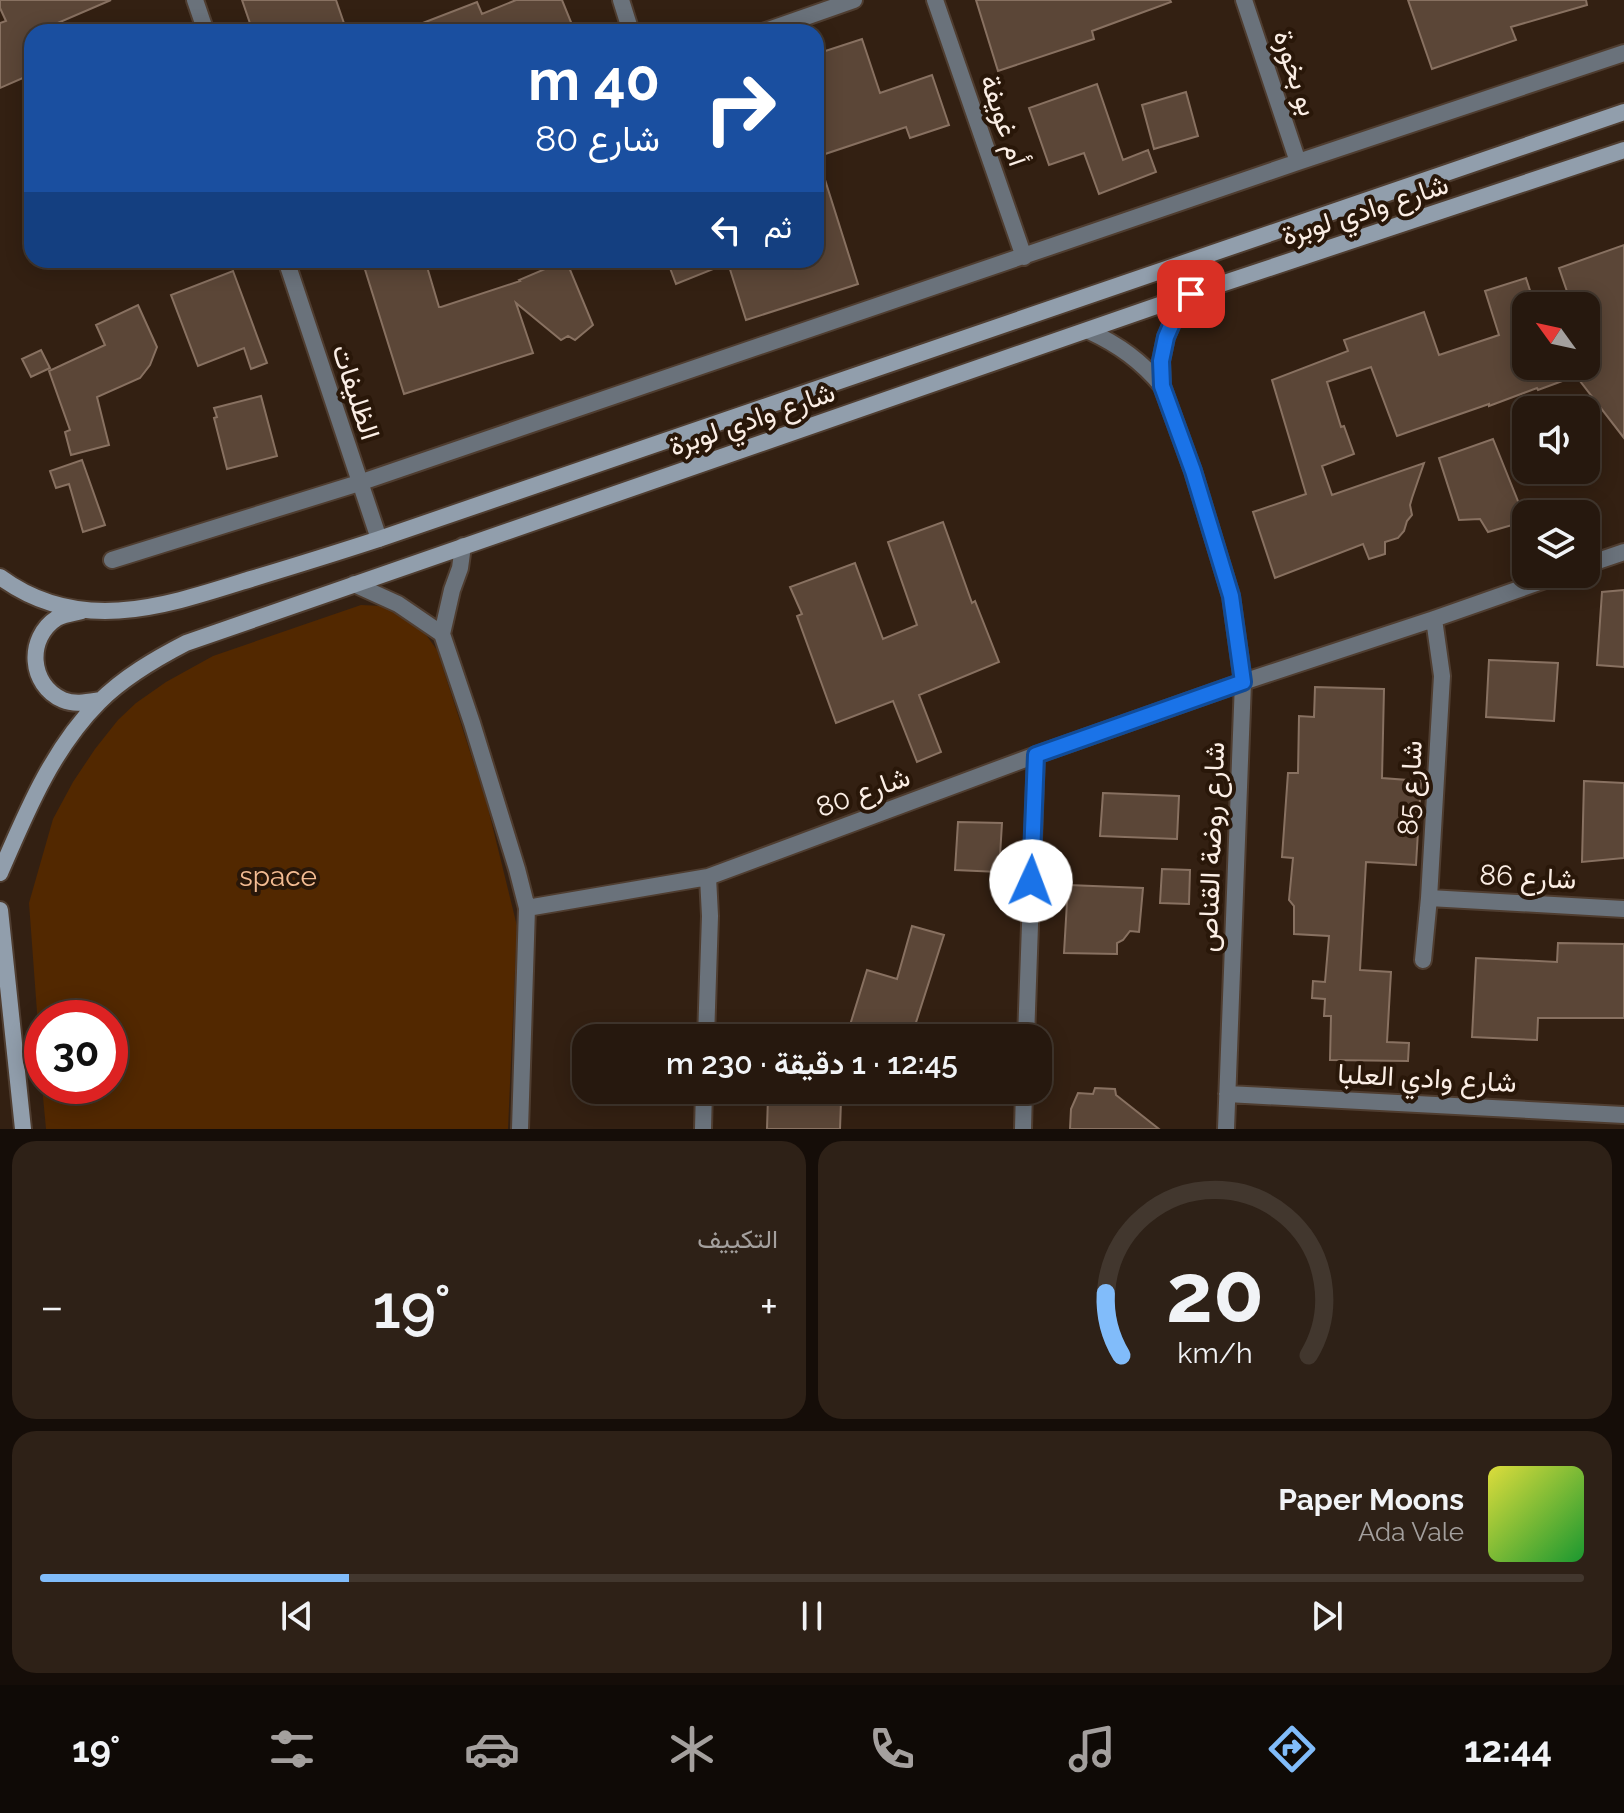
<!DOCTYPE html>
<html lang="ar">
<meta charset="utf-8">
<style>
:root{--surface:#26180e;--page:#2e2117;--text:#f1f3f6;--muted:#a4a09e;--line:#42372e;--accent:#81bcfa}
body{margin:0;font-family:Raleway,Vazirmatn,sans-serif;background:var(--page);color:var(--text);direction:rtl;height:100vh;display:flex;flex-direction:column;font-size:30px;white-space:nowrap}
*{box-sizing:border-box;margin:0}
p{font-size:26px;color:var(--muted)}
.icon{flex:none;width:44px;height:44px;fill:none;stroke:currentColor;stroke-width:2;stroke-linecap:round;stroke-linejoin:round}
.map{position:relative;height:1129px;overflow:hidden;direction:ltr}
.drawer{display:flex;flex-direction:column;gap:12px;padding:12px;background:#150d08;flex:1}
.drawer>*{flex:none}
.top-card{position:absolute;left:24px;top:24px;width:800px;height:244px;border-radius:24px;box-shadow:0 4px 20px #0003,0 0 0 2px var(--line);direction:rtl;background:#1a4fa0;color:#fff;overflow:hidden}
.needle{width:52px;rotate:303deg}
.fabs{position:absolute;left:1512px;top:292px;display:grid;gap:16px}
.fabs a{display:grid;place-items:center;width:88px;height:88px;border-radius:16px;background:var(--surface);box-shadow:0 4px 20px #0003,0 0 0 2px var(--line);font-size:40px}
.speed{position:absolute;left:24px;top:1000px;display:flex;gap:16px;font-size:40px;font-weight:700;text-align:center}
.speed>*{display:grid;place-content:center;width:104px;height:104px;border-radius:50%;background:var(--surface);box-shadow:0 4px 20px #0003,0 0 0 2px var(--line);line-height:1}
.speed .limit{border:12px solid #d22;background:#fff;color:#111}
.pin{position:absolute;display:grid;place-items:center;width:68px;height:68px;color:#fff;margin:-34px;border-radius:16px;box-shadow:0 4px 12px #0006}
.me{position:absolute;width:88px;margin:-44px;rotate:2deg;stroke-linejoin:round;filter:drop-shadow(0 0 6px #0008)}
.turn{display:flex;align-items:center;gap:28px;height:168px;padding:0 32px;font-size:36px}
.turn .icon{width:104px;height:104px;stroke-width:2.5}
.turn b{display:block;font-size:56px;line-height:68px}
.then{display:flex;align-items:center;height:76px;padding:0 32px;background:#0003;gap:16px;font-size:30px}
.big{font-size:60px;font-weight:600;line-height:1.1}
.drawer .tile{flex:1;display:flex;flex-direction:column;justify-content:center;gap:12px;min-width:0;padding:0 28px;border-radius:24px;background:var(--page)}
.drawer .dial{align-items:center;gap:0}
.dial svg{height:208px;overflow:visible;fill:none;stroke:var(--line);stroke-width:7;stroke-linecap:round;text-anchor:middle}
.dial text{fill:var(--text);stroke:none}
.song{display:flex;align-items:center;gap:24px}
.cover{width:96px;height:96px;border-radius:12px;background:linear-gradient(135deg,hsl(60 70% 55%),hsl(130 70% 35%))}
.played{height:8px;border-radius:4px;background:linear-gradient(90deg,var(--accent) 20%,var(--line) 20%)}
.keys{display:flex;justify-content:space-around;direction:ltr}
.heat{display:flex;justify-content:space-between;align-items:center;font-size:44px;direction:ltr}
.drawer .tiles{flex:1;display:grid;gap:12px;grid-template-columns:1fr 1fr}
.tile:last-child{grid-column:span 2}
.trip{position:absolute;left:572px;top:1024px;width:480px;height:80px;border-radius:24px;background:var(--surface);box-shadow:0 4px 20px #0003,0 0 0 2px var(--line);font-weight:600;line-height:80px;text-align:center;direction:rtl}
.dock{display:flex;height:128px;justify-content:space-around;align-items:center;background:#0f0a06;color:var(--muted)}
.dock .icon{width:56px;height:56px}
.dock .selected{color:var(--accent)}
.dock b{font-size:36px;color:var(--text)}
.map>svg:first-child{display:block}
.green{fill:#522800}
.building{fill:#5b4637;stroke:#887161;stroke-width:2}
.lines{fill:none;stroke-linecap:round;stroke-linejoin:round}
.street-casing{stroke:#4f3d30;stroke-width:20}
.secondary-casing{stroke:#4f3d30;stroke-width:20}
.street{stroke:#6a727b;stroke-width:16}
.secondary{stroke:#919eac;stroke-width:16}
.route-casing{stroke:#114b97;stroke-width:20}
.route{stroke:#1a73e8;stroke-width:14}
.labels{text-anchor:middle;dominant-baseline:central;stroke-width:8;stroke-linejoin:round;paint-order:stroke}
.street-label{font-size:28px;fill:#fbeee5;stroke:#291709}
.park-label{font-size:28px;fill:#f4bc93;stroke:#291709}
</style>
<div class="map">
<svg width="1624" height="1129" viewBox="0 0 1624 1129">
<rect width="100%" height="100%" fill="#332012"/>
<path class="green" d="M361,605L382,606L402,616L422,629L437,650L487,804L517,926L508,1129H46L42,1086H110V1018H42V1080L29,903L53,819L73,782L95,749L118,720L136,703L166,682L213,656Z"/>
<path class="building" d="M0,0H111L46,28L48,32H32V74L0,88V23L6,21L0,8Z
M242,0H336L347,32H253Z
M516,0H562L575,32H402V31L477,2L482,14Z
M976,0H1170L1171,2L1092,31L1094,39L998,71Z
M1408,0H1586L1587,5L1511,27L1516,40L1432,69Z
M862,39L880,93L932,75L949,125L910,138L906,127L816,157V54Z
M1097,84L1123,160L1148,150L1156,172L1099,194L1084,153L1049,165L1029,108Z
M1186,92L1198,136L1154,149L1142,105Z
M816,164H820L858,284L746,320L728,263L676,284L667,260H816Z
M1624,245V438L1576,376L1538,390L1537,388L1489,406V404L1397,436L1371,367L1327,382L1341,427L1344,426L1354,454L1322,466L1332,495L1424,463L1412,498L1410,505L1412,515L1407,521L1404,531L1398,538L1385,542V554L1369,559L1363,544L1275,578L1253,512L1306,494L1272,380L1348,351L1344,340L1424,312L1439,355L1499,335L1485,291L1526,278L1535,306H1526V366H1586V306H1572L1559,268Z
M362,260H425L439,307H441L520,281L519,280L566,260L593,325L575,340L568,336L561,340L516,303L533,353L404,394Z
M233,271L267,363L251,369L244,348L198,366L171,295Z
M138,305L157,347L150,365L140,378L97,397L109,445L71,455L65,432L70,430L49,371L105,345L96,325Z
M41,350L50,368L31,377L22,359Z
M261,396L277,456L227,469L214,418L217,417L214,408Z
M1493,439L1526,521L1488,532L1480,519L1459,520L1439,458Z
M82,460L105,525L83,532L69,484L56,488L50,471Z
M943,522L972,603L975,601L999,662L919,695L941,752L917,762L893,701L836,723L797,616L802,614L790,587L855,563L883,639L917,625L888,542Z
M1624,590V667L1597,665L1602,592Z
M1489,660L1558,663L1554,721L1486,717Z
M1315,687L1384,689L1382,778L1421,781L1416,865L1366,862L1360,970L1391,972L1387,1042L1409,1043L1408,1061L1330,1060L1331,1016H1324L1325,999L1312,998L1313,981L1325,982L1329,936L1294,934V906L1289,900L1293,858L1282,857L1288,773H1298L1299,716L1314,717Z
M1584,781L1624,783V858L1582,862Z
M1103,793L1179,796L1177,839L1100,836Z
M958,822L1002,823L999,872L955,870Z
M1162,869L1190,870L1189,904L1160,903Z
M1068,885L1143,888L1139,932L1130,931L1123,940L1117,943V954L1064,953Z
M912,926L944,935L911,1038H846L867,970L897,979Z
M1558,943L1624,944V1018H1538L1537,1040L1472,1037L1476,958L1557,962Z
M1095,1088L1115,1089L1116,1095L1159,1129H1070L1071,1109L1078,1093L1093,1094Z
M768,1096L841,1101L840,1129H767Z"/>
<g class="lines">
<g class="street-casing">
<path id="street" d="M195,0L206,32
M621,0L631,32
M935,0L1024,257
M1244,0L1298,162
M763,32L854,0
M286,260L379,539
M1191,294L1176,314L1166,337L1161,361L1162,386L1193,471L1231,596L1243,682L1226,1129
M1089,331C1119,345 1141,361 1162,386
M112,560L359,483L1298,162L1624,53
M1586,565L1624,552
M354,584L398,604L442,634
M442,634L472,723L517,869L527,908L520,1129
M442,634L452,590L460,568L463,546
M1429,898L1624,909
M527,908L708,877L1036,755L1243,682L1434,619L1562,574
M1423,960L1429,898L1442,676L1434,619
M706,1038L710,916L708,877
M1026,1038L1036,755
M1227,1094L1624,1115
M703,1129L704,1090
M1023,1129L1024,1090"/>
</g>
<g class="secondary-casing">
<path id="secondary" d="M0,577C80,636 165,606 251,579C294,566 336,553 379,539L1624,112
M82,611C74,613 64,614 57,618C26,638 29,685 63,700C75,705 88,702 101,700
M0,873C26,813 52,749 99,702C124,677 155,659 186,643L1191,294L1624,150
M0,910L23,1129"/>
</g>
<use href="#street" class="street"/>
<use href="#secondary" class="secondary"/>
</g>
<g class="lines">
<g class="route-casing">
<path id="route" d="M1031,881L1036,755L1243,682L1231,596L1193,471L1162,386L1161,361L1166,337L1176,314L1191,294"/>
</g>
<use href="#route" class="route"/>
</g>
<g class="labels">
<g class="street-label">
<text transform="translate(1296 73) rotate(72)">بو بخورة</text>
<text transform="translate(1004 120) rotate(71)">أم غويفة</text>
<text transform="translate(1365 210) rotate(-18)">شارع وادي لوبرة</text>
<text transform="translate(356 392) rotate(72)">الظليفات</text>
<text transform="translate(752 419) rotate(-19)">شارع وادي لوبرة</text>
<text transform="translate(1410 788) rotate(-87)">شارع 85</text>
<text transform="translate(863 792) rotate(-20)">شارع 80</text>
<text transform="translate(1211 847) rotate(-88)">شارع روضة القناص</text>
<text transform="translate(1528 877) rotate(3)">شارع 86</text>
<text transform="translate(1427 1078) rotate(3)">شارع وادي العلبا</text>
</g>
<g class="park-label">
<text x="278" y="876">space</text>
</g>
</g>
</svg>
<div class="fabs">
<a><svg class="needle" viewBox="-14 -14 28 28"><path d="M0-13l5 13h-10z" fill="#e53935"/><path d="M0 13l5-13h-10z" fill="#a4a09e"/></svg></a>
<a><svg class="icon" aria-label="sound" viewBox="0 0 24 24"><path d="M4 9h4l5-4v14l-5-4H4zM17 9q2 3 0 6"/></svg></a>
<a><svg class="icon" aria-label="layers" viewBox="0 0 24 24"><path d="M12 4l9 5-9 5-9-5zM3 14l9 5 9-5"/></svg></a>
</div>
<div class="speed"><div class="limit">30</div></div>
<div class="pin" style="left:1191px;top:294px;background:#d93025"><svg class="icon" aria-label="arrive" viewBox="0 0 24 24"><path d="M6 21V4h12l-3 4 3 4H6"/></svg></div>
<svg class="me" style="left:1031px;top:881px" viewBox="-20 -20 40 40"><circle r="19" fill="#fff"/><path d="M0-13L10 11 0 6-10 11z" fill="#1a73e8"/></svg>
<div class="trip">12:45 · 1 دقيقة · 230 m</div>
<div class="top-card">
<div class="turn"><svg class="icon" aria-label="right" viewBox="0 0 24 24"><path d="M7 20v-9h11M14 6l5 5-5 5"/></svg><div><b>40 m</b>شارع 80</div></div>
<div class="then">ثم<svg class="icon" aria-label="left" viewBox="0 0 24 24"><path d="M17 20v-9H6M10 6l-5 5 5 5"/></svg></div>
</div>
</div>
<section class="drawer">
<div class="tiles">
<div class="tile dial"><svg viewBox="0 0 100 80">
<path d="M14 69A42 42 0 1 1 86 69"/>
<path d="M14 69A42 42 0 0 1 8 45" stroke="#81bcfa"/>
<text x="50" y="56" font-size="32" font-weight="700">20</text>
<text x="50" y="72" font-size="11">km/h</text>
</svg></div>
<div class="tile"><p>التكييف</p>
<div class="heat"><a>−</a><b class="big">19°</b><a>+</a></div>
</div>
<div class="tile">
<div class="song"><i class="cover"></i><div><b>Paper Moons</b><p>Ada Vale</p></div></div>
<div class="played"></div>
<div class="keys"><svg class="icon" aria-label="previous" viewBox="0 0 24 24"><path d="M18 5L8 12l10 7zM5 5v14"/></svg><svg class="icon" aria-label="pause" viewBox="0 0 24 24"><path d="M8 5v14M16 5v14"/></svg><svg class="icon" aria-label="next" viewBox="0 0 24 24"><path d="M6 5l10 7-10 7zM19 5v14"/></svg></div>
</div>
</div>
</section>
<nav class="dock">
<b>12:44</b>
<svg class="icon selected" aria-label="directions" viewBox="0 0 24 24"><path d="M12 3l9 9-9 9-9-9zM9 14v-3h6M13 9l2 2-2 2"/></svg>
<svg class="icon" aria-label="music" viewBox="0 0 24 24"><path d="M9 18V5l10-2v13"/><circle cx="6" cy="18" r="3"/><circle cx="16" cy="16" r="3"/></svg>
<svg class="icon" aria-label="phone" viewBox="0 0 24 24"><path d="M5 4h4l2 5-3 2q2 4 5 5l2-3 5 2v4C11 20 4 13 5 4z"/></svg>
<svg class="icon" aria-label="climate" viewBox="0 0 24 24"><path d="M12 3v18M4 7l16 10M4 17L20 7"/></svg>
<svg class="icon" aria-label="car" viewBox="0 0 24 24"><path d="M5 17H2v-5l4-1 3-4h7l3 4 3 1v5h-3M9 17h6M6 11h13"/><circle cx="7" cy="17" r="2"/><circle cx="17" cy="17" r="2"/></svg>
<svg class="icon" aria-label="filters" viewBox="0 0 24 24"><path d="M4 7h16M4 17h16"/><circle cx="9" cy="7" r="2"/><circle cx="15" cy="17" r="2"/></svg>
<b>19°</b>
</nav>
